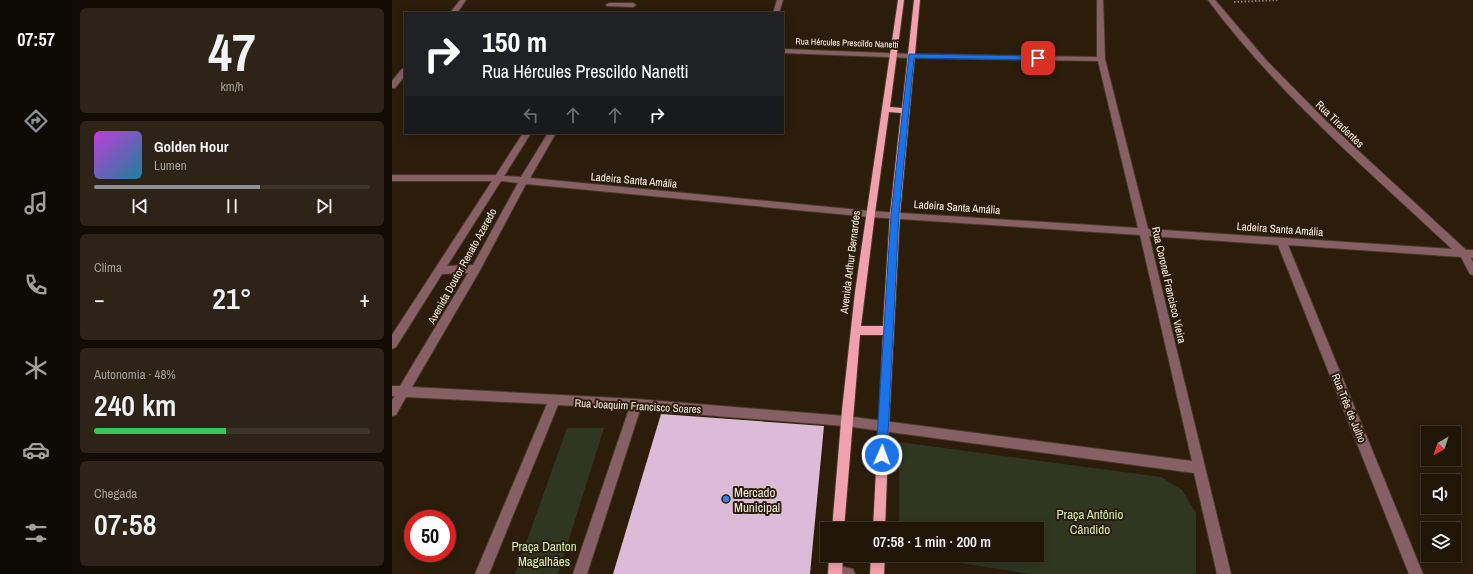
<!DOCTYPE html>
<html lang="pt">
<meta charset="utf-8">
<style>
:root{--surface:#201608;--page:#2d2316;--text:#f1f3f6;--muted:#a29f9c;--line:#3d3529;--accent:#8c9099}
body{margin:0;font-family:"Archivo Narrow",sans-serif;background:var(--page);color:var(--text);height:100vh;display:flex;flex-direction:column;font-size:15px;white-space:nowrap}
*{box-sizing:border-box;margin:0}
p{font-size:13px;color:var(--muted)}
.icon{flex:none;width:22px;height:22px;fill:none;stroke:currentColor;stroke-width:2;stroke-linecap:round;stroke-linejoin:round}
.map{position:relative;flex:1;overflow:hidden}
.drawer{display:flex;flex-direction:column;gap:8px;padding:8px;background:#120c04;width:320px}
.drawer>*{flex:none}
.top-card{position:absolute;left:12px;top:12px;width:380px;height:122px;border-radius:0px;box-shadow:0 2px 10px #0003,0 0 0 1px var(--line);background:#202124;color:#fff;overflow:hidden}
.needle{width:26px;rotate:219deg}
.buttons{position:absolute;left:1029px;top:426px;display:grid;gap:8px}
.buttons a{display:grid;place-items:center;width:40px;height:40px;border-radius:0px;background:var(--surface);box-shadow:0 2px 10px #0003,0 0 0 1px var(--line);font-size:20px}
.speed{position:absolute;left:12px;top:510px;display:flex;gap:8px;font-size:20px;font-weight:700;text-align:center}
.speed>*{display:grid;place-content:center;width:52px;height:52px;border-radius:50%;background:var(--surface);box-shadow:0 2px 10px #0003,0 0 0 1px var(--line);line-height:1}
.speed .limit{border:6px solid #d22;background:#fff;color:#111}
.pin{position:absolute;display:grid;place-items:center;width:34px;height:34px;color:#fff;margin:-17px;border-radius:8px;box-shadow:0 2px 6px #0006}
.me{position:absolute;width:44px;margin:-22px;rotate:2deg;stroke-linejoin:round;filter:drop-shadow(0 0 3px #0008)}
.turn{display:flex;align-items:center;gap:14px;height:84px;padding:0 12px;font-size:18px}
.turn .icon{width:52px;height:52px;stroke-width:2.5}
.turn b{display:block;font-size:28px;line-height:34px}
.lanes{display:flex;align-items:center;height:38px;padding:0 12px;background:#0003;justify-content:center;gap:20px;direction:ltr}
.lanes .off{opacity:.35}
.big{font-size:30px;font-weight:600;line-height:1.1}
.drawer .tile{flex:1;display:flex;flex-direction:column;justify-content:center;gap:6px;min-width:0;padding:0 14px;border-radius:6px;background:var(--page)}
.drawer .dial{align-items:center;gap:0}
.dial b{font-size:52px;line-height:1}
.song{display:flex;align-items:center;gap:12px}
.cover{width:48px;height:48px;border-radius:6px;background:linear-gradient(135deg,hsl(290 70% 55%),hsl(190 70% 35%))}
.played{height:4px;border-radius:2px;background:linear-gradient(90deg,var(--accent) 60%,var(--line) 60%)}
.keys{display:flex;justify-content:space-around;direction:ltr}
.heat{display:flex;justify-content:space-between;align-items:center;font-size:22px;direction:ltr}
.charge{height:6px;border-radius:3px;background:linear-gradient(90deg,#34c759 48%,var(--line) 0)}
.trip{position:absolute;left:428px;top:522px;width:224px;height:40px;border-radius:0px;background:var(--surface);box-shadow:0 2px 10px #0003,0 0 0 1px var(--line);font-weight:600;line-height:40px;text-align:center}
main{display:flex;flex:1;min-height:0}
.tabs{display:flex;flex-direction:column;width:72px;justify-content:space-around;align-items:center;background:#0d0903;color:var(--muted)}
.tabs .icon{width:28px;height:28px}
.tabs .selected{color:var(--accent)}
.tabs b{font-size:18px;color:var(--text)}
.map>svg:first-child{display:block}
.green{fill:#2f3723}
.building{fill:#dbbbd8}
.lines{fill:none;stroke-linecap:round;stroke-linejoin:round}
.minor-casing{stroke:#483a28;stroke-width:2}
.major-casing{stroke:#483a28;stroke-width:2}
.path{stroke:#887c6c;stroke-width:2;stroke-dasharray:1.5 2;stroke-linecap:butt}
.minor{fill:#876066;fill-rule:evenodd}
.major{fill:#f1a1ad;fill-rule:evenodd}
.route{fill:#1a73e8;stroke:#114b97}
.shop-dot{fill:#3f7fe0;stroke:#2b1d0a;stroke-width:1.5}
.labels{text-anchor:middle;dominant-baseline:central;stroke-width:4;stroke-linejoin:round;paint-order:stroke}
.far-street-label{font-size:9px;fill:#f9efe3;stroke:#2b1d0a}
.street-label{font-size:11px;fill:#f9efe3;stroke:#2b1d0a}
.near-poi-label{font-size:13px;fill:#f9efe3;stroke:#2b1d0a;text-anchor:start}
.near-park-label{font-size:13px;fill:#d5eeb1;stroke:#2b1d0a}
</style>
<main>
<nav class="tabs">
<b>07:57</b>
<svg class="icon selected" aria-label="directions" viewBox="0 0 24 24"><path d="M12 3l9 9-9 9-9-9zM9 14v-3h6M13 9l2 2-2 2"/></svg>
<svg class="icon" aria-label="music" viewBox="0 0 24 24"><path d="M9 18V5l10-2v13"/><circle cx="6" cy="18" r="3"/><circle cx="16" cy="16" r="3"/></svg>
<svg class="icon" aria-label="phone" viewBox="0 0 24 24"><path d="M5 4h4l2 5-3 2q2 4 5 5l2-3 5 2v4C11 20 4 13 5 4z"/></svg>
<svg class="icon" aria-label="climate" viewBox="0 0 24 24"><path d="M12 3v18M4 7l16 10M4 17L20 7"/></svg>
<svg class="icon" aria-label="car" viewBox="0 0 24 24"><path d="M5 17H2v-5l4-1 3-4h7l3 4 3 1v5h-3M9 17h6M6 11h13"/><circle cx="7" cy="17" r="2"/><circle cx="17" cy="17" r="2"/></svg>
<svg class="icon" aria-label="filters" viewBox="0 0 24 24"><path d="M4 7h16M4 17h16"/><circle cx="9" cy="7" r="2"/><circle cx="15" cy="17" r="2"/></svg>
</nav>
<section class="drawer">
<div class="tile dial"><b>47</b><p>km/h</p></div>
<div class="tile">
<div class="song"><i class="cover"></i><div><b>Golden Hour</b><p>Lumen</p></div></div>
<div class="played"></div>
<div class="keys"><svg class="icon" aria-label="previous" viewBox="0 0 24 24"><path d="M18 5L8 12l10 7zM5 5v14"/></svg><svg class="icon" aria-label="pause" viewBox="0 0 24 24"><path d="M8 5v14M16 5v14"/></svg><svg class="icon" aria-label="next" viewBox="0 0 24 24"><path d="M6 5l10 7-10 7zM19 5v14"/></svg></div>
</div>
<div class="tile"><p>Clima</p>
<div class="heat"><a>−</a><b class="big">21°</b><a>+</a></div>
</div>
<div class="tile"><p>Autonomia · 48%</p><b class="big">240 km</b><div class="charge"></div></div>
<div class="tile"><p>Chegada</p><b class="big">07:58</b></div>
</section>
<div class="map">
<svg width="1081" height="574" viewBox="0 0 1081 574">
<rect width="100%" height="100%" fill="#2b1d0a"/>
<path class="green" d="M175,428H212L166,574H123Z
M507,442L769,477L790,490L804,513V574H638L517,555H645V529H507Z"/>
<path class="building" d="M269,414L432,426L418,574H221Z"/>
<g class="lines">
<g class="minor-casing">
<path id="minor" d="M68,0H74L65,13H58Z
M385,0H391L387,13H381Z
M705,0H711L713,59L756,229L1060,249C976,170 885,93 816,0H823L874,60L934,121L1074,250H1081V258H1079L1081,262V275L1078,274L1069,257L896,245L1031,574H1017L886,245L757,236L839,574H825L802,473L453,426L248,410L195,574H181L237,409L166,405L97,574H83L155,404L14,397L4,415L0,416V400L3,396H0V386H8L76,273L50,274L4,347L0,349V335L100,181H0V175H104L131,133H139L112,176L129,177L156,133H164L138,178L478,211L746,228L706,61L519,58L391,53V49L519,54L705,57ZM109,181L126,183L81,265L55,266ZM134,184L478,217L748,235L800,461L453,416L244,399L20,387L87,272Z
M217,3H241L244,5L241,7L215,6L214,5Z
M10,69H13V76L3,88H0V81Z
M443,565L461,569L463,574H437L438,567Z"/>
</g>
<g class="major-casing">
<path id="major" d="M506,0H512L498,107L510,108L522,0H528L508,214L497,425L493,529H481L491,335H468L452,529H440L450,410L463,292ZM497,112L509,113L498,214L491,326H469L483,213Z
M437,555H451L450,574H436Z
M479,555H493L492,574H478Z"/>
</g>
<path class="path" d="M842,2L887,0"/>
<use href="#minor" class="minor"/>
<use href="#major" class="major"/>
</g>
<path class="route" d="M517,54L646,56L649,58L646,60L522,58L507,214L495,455L494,458L490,460L486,458L484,455L499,214Z"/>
<circle class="shop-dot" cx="334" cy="499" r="4"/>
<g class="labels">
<g class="far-street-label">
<text transform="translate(455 43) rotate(2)">Rua Hércules Prescildo Nanetti</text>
</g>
<g class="street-label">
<text transform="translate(948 124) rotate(44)">Rua Tiradentes</text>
<text transform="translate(242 180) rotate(5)">Ladeira Santa Amália</text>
<text transform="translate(565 207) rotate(4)">Ladeira Santa Amália</text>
<text transform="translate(888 229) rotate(4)">Ladeira Santa Amália</text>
<text transform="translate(458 262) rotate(-83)">Avenida Arthur Bernardes</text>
<text transform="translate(70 266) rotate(-61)">Avenida Doutor Renato Azeredo</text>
<text transform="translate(777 285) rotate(77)">Rua Coronel Francisco Vieira</text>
<text transform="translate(246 406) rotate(3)">Rua Joaquim Francisco Soares</text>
<text transform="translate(957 408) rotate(68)">Rua Três de Julho</text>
</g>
<g class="near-poi-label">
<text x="342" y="492">Mercado<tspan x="342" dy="15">Municipal</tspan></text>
</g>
<g class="near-park-label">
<text x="698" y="514">Praça Antônio<tspan x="698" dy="15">Cândido</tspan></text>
<text x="152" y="546">Praça Danton<tspan x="152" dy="15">Magalhães</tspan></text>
</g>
</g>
</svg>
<div class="buttons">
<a><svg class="needle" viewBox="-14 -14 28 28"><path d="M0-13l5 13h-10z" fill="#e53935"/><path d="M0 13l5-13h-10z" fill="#a29f9c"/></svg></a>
<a><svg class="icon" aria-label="sound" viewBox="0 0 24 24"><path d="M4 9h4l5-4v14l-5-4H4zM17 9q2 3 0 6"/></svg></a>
<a><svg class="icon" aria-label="layers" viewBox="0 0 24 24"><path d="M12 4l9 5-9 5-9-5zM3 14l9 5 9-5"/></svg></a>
</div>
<div class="speed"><div class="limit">50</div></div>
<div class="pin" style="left:646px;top:58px;background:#d93025"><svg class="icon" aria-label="arrive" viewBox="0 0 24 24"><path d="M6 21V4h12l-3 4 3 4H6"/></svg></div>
<svg class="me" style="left:490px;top:455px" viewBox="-20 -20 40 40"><circle r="17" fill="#1a73e8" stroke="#fff" stroke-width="3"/><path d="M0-11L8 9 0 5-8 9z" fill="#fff"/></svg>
<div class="trip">07:58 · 1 min · 200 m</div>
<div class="top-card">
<div class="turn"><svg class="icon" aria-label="right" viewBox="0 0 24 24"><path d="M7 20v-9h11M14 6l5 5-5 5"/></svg><div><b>150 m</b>Rua Hércules Prescildo Nanetti</div></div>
<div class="lanes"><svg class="icon off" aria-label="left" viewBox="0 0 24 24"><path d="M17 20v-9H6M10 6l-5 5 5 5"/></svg><svg class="icon off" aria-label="ahead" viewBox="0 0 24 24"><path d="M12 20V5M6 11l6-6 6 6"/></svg><svg class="icon off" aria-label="ahead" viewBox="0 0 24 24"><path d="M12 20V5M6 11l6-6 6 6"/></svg><svg class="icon" aria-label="right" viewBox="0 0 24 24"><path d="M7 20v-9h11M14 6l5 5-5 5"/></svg></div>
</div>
</div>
</main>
